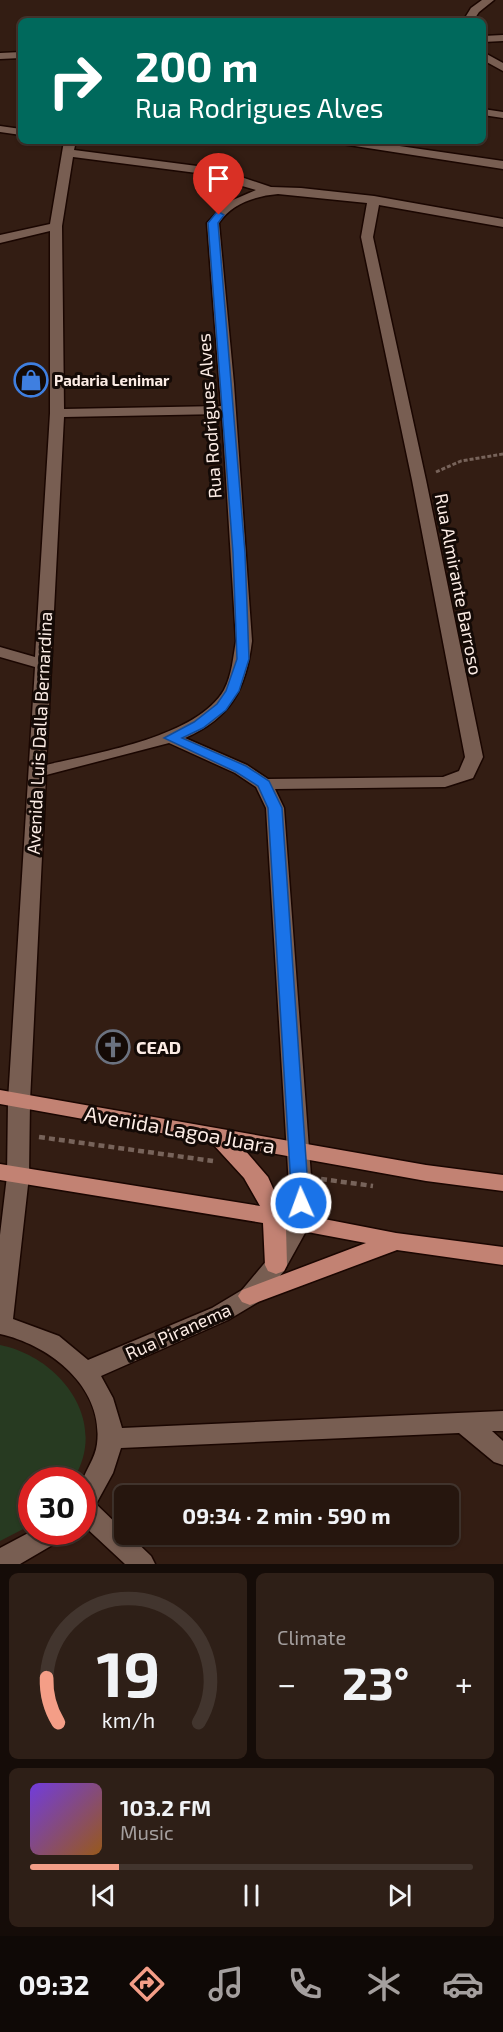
<!DOCTYPE html>
<meta charset="utf-8">
<style>
:root{--surface:#26160e;--page:#2e1f17;--text:#f1f3f6;--muted:#a49f9e;--line:#42352e;--accent:#f49e87}
body{margin:0;font-family:"Exo 2",sans-serif;background:var(--page);color:var(--text);height:100vh;display:flex;flex-direction:column;font-size:22px;white-space:nowrap}
*{box-sizing:border-box;margin:0}
p{font-size:20px;color:var(--muted)}
.icon{flex:none;width:33px;height:33px;fill:none;stroke:currentColor;stroke-width:2;stroke-linecap:round;stroke-linejoin:round}
.map{position:relative;height:1564px;overflow:hidden}
.side{display:flex;flex-direction:column;gap:9px;padding:9px;background:#150c08;flex:1}
.side>*{flex:none}
.guide{position:absolute;left:18px;top:18px;width:468px;height:126px;border-radius:9px;box-shadow:0 2px 4px #0004,0 0 0 2px var(--line);background:#00695c;color:#fff;overflow:hidden}
.speed{position:absolute;left:18px;top:1467px;display:flex;gap:12px;font-size:30px;font-weight:700;text-align:center}
.speed>*{display:grid;place-content:center;width:78px;height:78px;border-radius:50%;background:var(--surface);box-shadow:0 2px 4px #0004,0 0 0 2px var(--line);line-height:1}
.speed .limit{border:9px solid #d22;background:#fff;color:#111}
.pin{position:absolute;display:grid;place-items:center;width:51px;height:51px;color:#fff;margin:-62px -26px;border-radius:50% 50% 50% 0;rotate:-45deg;box-shadow:0 0 6px #0007}
.pin .icon{rotate:45deg}
.me{position:absolute;width:66px;margin:-33px;rotate:358deg;stroke-linejoin:round;filter:drop-shadow(0 0 4px #0008)}
.turn{display:flex;align-items:center;gap:21px;height:126px;padding:0 18px;font-size:27px}
.turn .icon{width:78px;height:78px;stroke-width:2.5}
.turn b{display:block;font-size:42px;line-height:51px}
.big{font-size:45px;font-weight:700;line-height:1.1}
.side .tile{flex:1;display:flex;flex-direction:column;justify-content:center;gap:9px;min-width:0;padding:0 21px;border-radius:9px;background:var(--page)}
.side .dial{align-items:center;gap:0}
.dial svg{height:156px;overflow:visible;fill:none;stroke:var(--line);stroke-width:7;stroke-linecap:round;text-anchor:middle}
.dial text{fill:var(--text);stroke:none}
.song{display:flex;align-items:center;gap:18px}
.cover{width:72px;height:72px;border-radius:9px;background:linear-gradient(135deg,hsl(260 70% 55%),hsl(30 70% 35%))}
.played{height:6px;border-radius:3px;background:linear-gradient(90deg,var(--accent) 20%,var(--line) 20%)}
.keys{display:flex;justify-content:space-around;direction:ltr}
.heat{display:flex;justify-content:space-between;align-items:center;font-size:33px;direction:ltr}
.side .tiles{flex:1;display:grid;gap:9px;grid-template-columns:1fr 1fr}
.tile:last-child{grid-column:span 2}
.trip{position:absolute;left:114px;top:1485px;width:345px;height:60px;border-radius:9px;background:var(--surface);box-shadow:0 2px 4px #0004,0 0 0 2px var(--line);font-weight:700;line-height:60px;text-align:center}
.dock{display:flex;height:96px;justify-content:space-around;align-items:center;background:#0f0906;color:var(--muted)}
.dock .icon{width:42px;height:42px}
.dock .selected{color:var(--accent)}
.dock b{font-size:27px;color:var(--text)}
.map>svg:first-child{display:block}
.green{fill:#273a21}
.lines{fill:none;stroke-linecap:round;stroke-linejoin:round}
.minor-casing{stroke:#1a0601;stroke-width:3}
.major-casing{stroke:#1a0601;stroke-width:3}
.path-far1{stroke:#77635a;stroke-width:3;stroke-dasharray:4 2;stroke-linecap:butt}
.path{stroke:#77635a;stroke-width:4.5;stroke-dasharray:6 4;stroke-linecap:butt}
.minor{fill:#785e52;fill-rule:evenodd}
.major{fill:#c28273;fill-rule:evenodd}
.route{fill:#1a73e8;stroke:#114b97;stroke-width:1.5}
.labels{text-anchor:middle;dominant-baseline:central;stroke-width:6;stroke-linejoin:round;paint-order:stroke}
.far-poi-label{font-size:15px;font-weight:bold;fill:#fcece5;stroke:#140a06;text-anchor:start}
.street-label{font-size:18px;fill:#fcece5;stroke:#140a06}
.poi-label{font-size:18px;font-weight:bold;fill:#fcece5;stroke:#140a06;text-anchor:start}
.near-street-label{font-size:21px;fill:#fcece5;stroke:#140a06}
</style>
<div class="map">
<svg width="503" height="1564" viewBox="0 0 503 1564">
<rect width="100%" height="100%" fill="#331d13"/>
<path class="green" d="M0,1345C60,1357 110,1421 73,1480H32L31,1525L0,1541Z"/>
<g class="lines">
<g class="minor-casing">
<path id="minor" d="M482,0H494L479,12L473,21H463L471,8Z
M503,35V41L483,42V36Z
M21,52V58L0,59V53Z
M483,52L503,63V71L483,60Z
M483,109L503,112V118L483,115Z
M0,126L21,129V135L0,132Z
M64,141H76L74,150L197,166L226,172L271,187L301,188L374,196L503,219V227L379,205L373,237L426,480L483,757L473,778L445,787L275,789L284,808L311,1176L312,1203L305,1233L284,1271L258,1302L228,1320L101,1376L113,1398L122,1428L503,1411V1431H492L503,1441V1465L494,1462L459,1433L121,1448L113,1473L96,1504L124,1531V1534H128L151,1556L155,1564H125L82,1524C82,1511 80,1494 82,1482C86,1469 95,1459 97,1444C104,1387 50,1345 0,1334V1235L7,1176L8,1101L35,667L0,657V647L35,657L50,413V231L0,243V235L50,224ZM73,157L197,173L256,190L226,203L207,223L221,406L64,409L62,226ZM278,194L367,203L361,237L412,480L465,757L459,771L443,777L268,779L247,765L185,738C231,718 246,689 252,641L234,384L219,223C232,203 256,196 278,194ZM222,414L236,641C233,657 232,675 224,690C197,737 96,753 46,765L64,417ZM169,743L235,773L256,787L266,808L290,1203L283,1233L268,1259L242,1290L212,1308L88,1360L59,1336L13,1319L29,1176L30,1101L46,775Z
M336,141H365L503,161V169L342,144Z
M32,1531L65,1532L61,1540L20,1564H0V1548Z"/>
</g>
<g class="major-casing">
<path id="major" d="M0,1090L426,1165L503,1175V1191L426,1181L243,1148L268,1177L283,1211L396,1233L503,1247V1265L397,1250L258,1302L250,1305L242,1302L238,1296L242,1290L366,1243L286,1228L287,1265L284,1271L276,1274L268,1271L265,1265L263,1223L0,1180V1164L260,1206L244,1178L211,1142L0,1104Z"/>
</g>
<path class="path-far1" d="M436,472L461,461L503,454"/>
<path class="path" d="M39,1137L213,1161
M321,1179L373,1186"/>
<use href="#minor" class="minor"/>
<use href="#major" class="major"/>
</g>
<path class="route" d="M219,212L224,215L218,223L245,553L249,659L239,691L226,710L203,728L182,738L246,766L269,781L282,808L309,1203L307,1207L301,1209L295,1207L292,1203L268,808L258,786L236,772L164,738L194,722L217,704L226,691L237,659L233,553L208,223L216,213Z"/>
<defs>
<g id="shop-ring" transform="scale(1.725)"><circle r="9.5" fill="#140a06" stroke="#3f7fe0" stroke-width="1.5"/><path d="M-5-2.5h2.3a2.7 3.5 0 0 1 5.4 0H5L5.5 6h-11ZM-1.5-2.5h3a1.5 2.3 0 0 0-3 0Z" fill="#3f7fe0"/></g>
<g id="church-ring" transform="scale(1.725)"><circle r="9.5" fill="#140a06" stroke="#6b7280" stroke-width="1.5"/><path d="M-1.2-6h2.4v3.5h3.3v2.4h-3.3V6h-2.4V-.1h-3.3v-2.4h3.3Z" fill="#6b7280"/></g>
</defs>
<g fill-rule="evenodd">
<use href="#shop-ring" x="31" y="380"/>
<use href="#church-ring" x="113" y="1047"/>
</g>
<g class="labels">
<g class="far-poi-label">
<text x="54" y="380">Padaria Lenimar</text>
</g>
<g class="street-label">
<text transform="translate(209 416) rotate(-94)">Rua Rodrigues Alves</text>
<text transform="translate(459 584) rotate(79)">Rua Almirante Barroso</text>
<text transform="translate(39 733) rotate(-87)">Avenida Luis Dalla Bernardina</text>
<text transform="translate(178 1331) rotate(-24)">Rua Piranema</text>
</g>
<g class="poi-label">
<text x="136" y="1047">CEAD</text>
</g>
<g class="near-street-label">
<text transform="translate(180 1129) rotate(10)">Avenida Lagoa Juara</text>
</g>
</g>
</svg>
<div class="speed"><div class="limit">30</div></div>
<div class="pin" style="left:219px;top:215px;background:#d93025"><svg class="icon" aria-label="arrive" viewBox="0 0 24 24"><path d="M6 21V4h12l-3 4 3 4H6"/></svg></div>
<svg class="me" style="left:301px;top:1203px" viewBox="-20 -20 40 40"><circle r="17" fill="#1a73e8" stroke="#fff" stroke-width="3"/><path d="M0-11L8 9 0 5-8 9z" fill="#fff"/></svg>
<div class="trip">09:34 · 2 min · 590 m</div>
<div class="guide">
<div class="turn"><svg class="icon" aria-label="right" viewBox="0 0 24 24"><path d="M7 20v-9h11M14 6l5 5-5 5"/></svg><div><b>200 m</b>Rua Rodrigues Alves</div></div>
</div>
</div>
<section class="side">
<div class="tiles">
<div class="tile dial"><svg viewBox="0 0 100 80">
<path d="M14 69A42 42 0 1 1 86 69"/>
<path d="M14 69A42 42 0 0 1 8 46" stroke="#f49e87"/>
<text x="50" y="56" font-size="32" font-weight="700">19</text>
<text x="50" y="72" font-size="11">km/h</text>
</svg></div>
<div class="tile"><p>Climate</p>
<div class="heat"><a>−</a><b class="big">23°</b><a>+</a></div>
</div>
<div class="tile">
<div class="song"><i class="cover"></i><div><b>103.2 FM</b><p>Music</p></div></div>
<div class="played"></div>
<div class="keys"><svg class="icon" aria-label="previous" viewBox="0 0 24 24"><path d="M18 5L8 12l10 7zM5 5v14"/></svg><svg class="icon" aria-label="pause" viewBox="0 0 24 24"><path d="M8 5v14M16 5v14"/></svg><svg class="icon" aria-label="next" viewBox="0 0 24 24"><path d="M6 5l10 7-10 7zM19 5v14"/></svg></div>
</div>
</div>
</section>
<nav class="dock">
<b>09:32</b>
<svg class="icon selected" aria-label="directions" viewBox="0 0 24 24"><path d="M12 3l9 9-9 9-9-9zM9 14v-3h6M13 9l2 2-2 2"/></svg>
<svg class="icon" aria-label="music" viewBox="0 0 24 24"><path d="M9 18V5l10-2v13"/><circle cx="6" cy="18" r="3"/><circle cx="16" cy="16" r="3"/></svg>
<svg class="icon" aria-label="phone" viewBox="0 0 24 24"><path d="M5 4h4l2 5-3 2q2 4 5 5l2-3 5 2v4C11 20 4 13 5 4z"/></svg>
<svg class="icon" aria-label="climate" viewBox="0 0 24 24"><path d="M12 3v18M4 7l16 10M4 17L20 7"/></svg>
<svg class="icon" aria-label="car" viewBox="0 0 24 24"><path d="M5 17H2v-5l4-1 3-4h7l3 4 3 1v5h-3M9 17h6M6 11h13"/><circle cx="7" cy="17" r="2"/><circle cx="17" cy="17" r="2"/></svg>
</nav>
